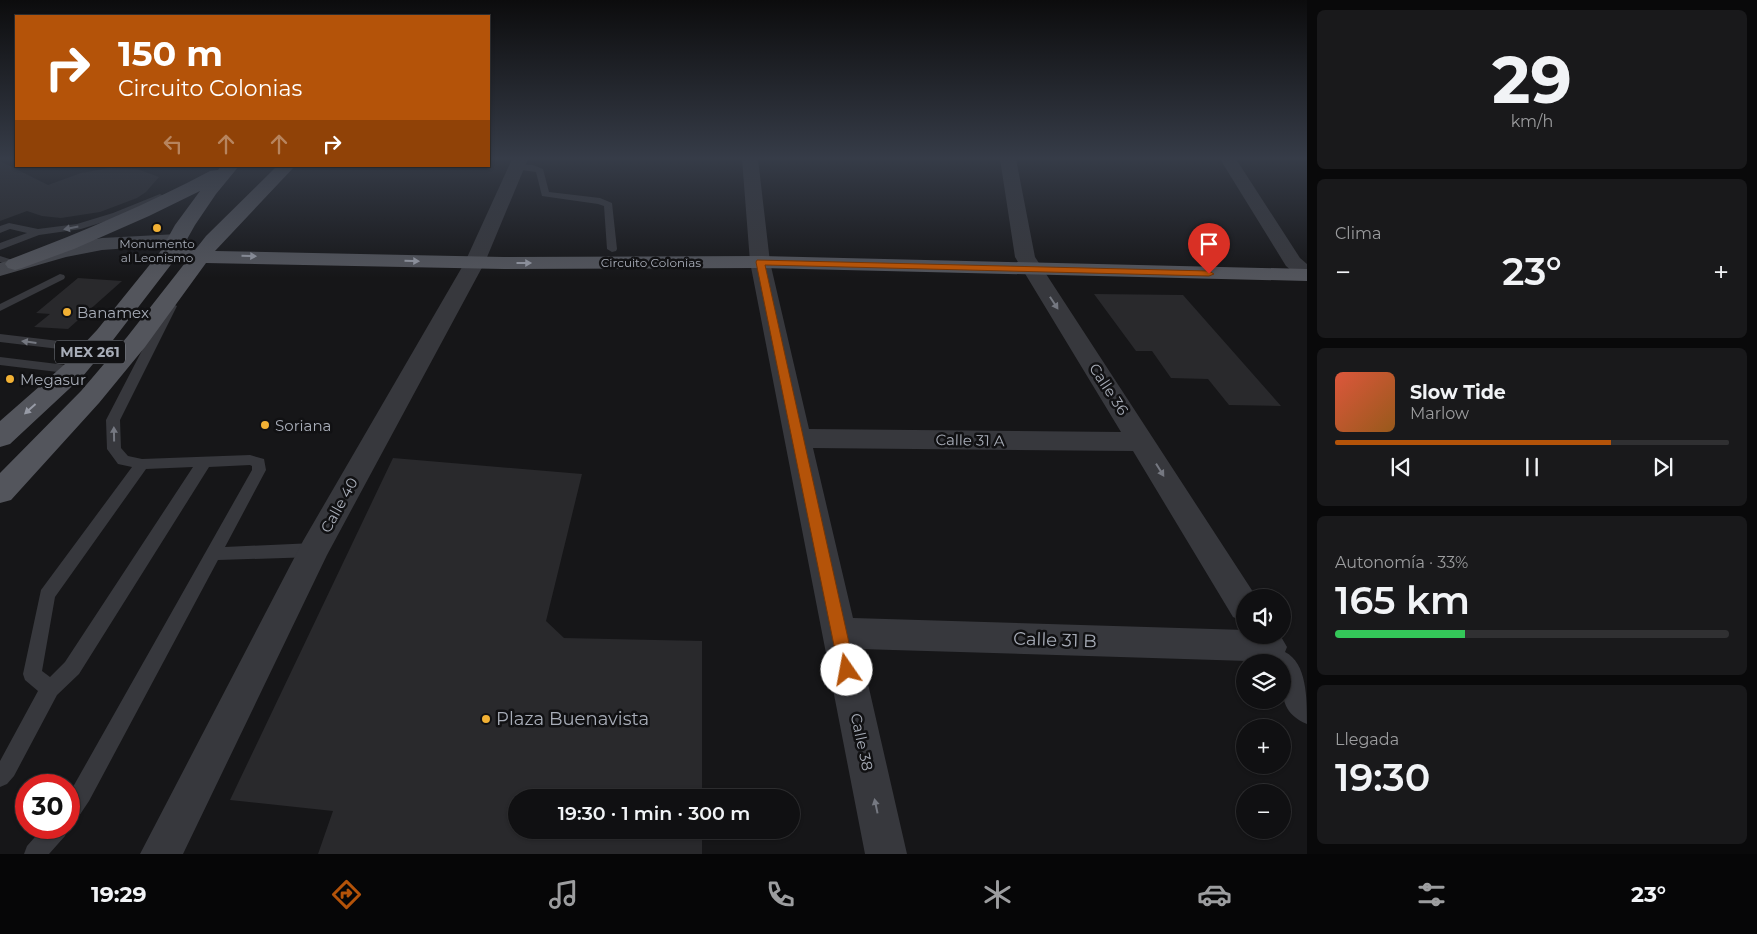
<!DOCTYPE html>
<html lang="es">
<meta charset="utf-8">
<style>
:root{--surface:#101012;--page:#19191b;--text:#f1f3f6;--muted:#9c9d9f;--line:#303032;--accent:#b45309}
body{margin:0;font-family:Montserrat,sans-serif;background:var(--page);color:var(--text);height:100vh;display:flex;flex-direction:column;font-size:19px;white-space:nowrap}
*{box-sizing:border-box;margin:0}
p{font-size:16px;color:var(--muted)}
.icon{flex:none;width:28px;height:28px;fill:none;stroke:currentColor;stroke-width:2;stroke-linecap:round;stroke-linejoin:round}
.map{position:relative;flex:1;overflow:hidden}
.drawer{display:flex;flex-direction:column;gap:10px;padding:10px;background:#09090a;width:450px}
.drawer>*{flex:none}
.banner{position:absolute;left:15px;top:15px;width:475px;height:152px;border-radius:0px;box-shadow:0 1px 4px #0004,0 0 0 1px var(--line);background:#b45309;color:#fff;overflow:hidden}
.controls{position:absolute;left:1236px;top:589px;display:grid;gap:10px}
.controls a{display:grid;place-items:center;width:55px;height:55px;border-radius:50%;background:var(--surface);box-shadow:0 1px 4px #0004,0 0 0 1px var(--line);font-size:25px}
.speed{position:absolute;left:15px;top:774px;display:flex;gap:10px;font-size:25px;font-weight:700;text-align:center}
.speed>*{display:grid;place-content:center;width:65px;height:65px;border-radius:50%;background:var(--surface);box-shadow:0 1px 4px #0004,0 0 0 1px var(--line);line-height:1}
.speed .limit{border:8px solid #d22;background:#fff;color:#111}
.pin{position:absolute;display:grid;place-items:center;width:42px;height:42px;color:#fff;margin:-51px -21px;border-radius:50% 50% 50% 0;rotate:-45deg;box-shadow:0 0 5px #0007}
.pin .icon{rotate:45deg}
.me{position:absolute;width:55px;margin:-28px;rotate:348deg;stroke-linejoin:round;filter:drop-shadow(0 0 4px #0008)}
.turn{display:flex;align-items:center;gap:18px;height:105px;padding:0 20px;font-size:22px}
.turn .icon{width:65px;height:65px;stroke-width:2.5}
.turn b{display:block;font-size:35px;line-height:42px}
.lanes{display:flex;align-items:center;height:48px;padding:0 20px;background:#0003;justify-content:center;gap:25px;direction:ltr}
.lanes .off{opacity:.35}
.big{font-size:38px;font-weight:600;line-height:1.1}
.drawer .widget{flex:1;display:flex;flex-direction:column;justify-content:center;gap:8px;min-width:0;padding:0 18px;border-radius:8px;background:var(--page)}
.drawer .dial{align-items:center;gap:0}
.dial b{font-size:65px;line-height:1}
.song{display:flex;align-items:center;gap:15px}
.cover{width:60px;height:60px;border-radius:8px;background:linear-gradient(135deg,hsl(10 70% 55%),hsl(30 70% 35%))}
.played{height:5px;border-radius:2px;background:linear-gradient(90deg,var(--accent) 70%,var(--line) 70%)}
.keys{display:flex;justify-content:space-around;direction:ltr}
.heat{display:flex;justify-content:space-between;align-items:center;font-size:28px;direction:ltr}
.charge{height:8px;border-radius:4px;background:linear-gradient(90deg,#34c759 33%,var(--line) 0)}
.trip{position:absolute;left:508px;top:789px;width:292px;height:50px;border-radius:25px;background:var(--surface);box-shadow:0 1px 4px #0004,0 0 0 1px var(--line);font-weight:600;line-height:50px;text-align:center}
.tab-bar{display:flex;height:80px;justify-content:space-around;align-items:center;background:#060607;color:var(--muted)}
.tab-bar .icon{width:35px;height:35px}
.tab-bar .current{color:var(--accent)}
.tab-bar b{font-size:22px;color:var(--text)}
main{display:flex;flex:1;min-height:0}
.map>svg:first-child{display:block}
.building{fill:#29292c}
.lines{fill:none;stroke-linecap:round;stroke-linejoin:round}
.service{fill:#37383d;fill-rule:evenodd}
.minor{fill:#37383d;fill-rule:evenodd}
.secondary{fill:#45474d;fill-rule:evenodd}
.primary{fill:#53555c;fill-rule:evenodd}
.oneway{fill:#757881}
.oneway2{fill:#979ba6}
.route{fill:#b45309;stroke:#753606}
.poi-dot{fill:#f2b134;stroke:#111113;stroke-width:2}
.labels{text-anchor:middle;dominant-baseline:central;stroke-width:5;stroke-linejoin:round;paint-order:stroke}
.far-poi-label{font-size:12px;fill:#a8adb8;stroke:#111113}
.far-street-label{font-size:12px;fill:#a8adb8;stroke:#111113}
.shield{fill:#111113;stroke:#7b7e86;stroke-width:1}
.shield-label{font-size:14px;font-weight:bold;fill:#a8adb8}
.poi-label{font-size:15px;fill:#a8adb8;stroke:#111113;text-anchor:start}
.street-label{font-size:15px;fill:#a8adb8;stroke:#111113}
.near-street-label{font-size:18px;fill:#a8adb8;stroke:#111113}
.near-poi-label{font-size:18px;fill:#a8adb8;stroke:#111113;text-anchor:start}
</style>
<main>
<div class="map">
<svg width="1307" height="854" viewBox="0 0 1307 854">
<rect width="100%" height="100%" fill="#161618"/>
<path class="building" d="M0,161L48,185L81,173L109,168L137,169L159,177L146,192L137,198L100,212L61,218L42,216L27,211L0,221Z
M78,278L122,281L68,329L34,327L50,314L36,313Z
M1094,294L1183,295L1281,406L1229,405L1208,379L1171,378L1152,351H1136Z
M393,458L582,474L546,621L564,638L702,641V798H516V830H702V854H318L333,811L230,800Z"/>
<g class="lines">
<path class="service" d="M517,164L533,165L543,169L549,192L600,198L612,203L617,249L616,251L612,252L607,249L604,206L598,204L542,196L536,172L514,169L513,167Z
M160,194L165,197L163,199L119,217L81,229L39,235L0,250V243L27,233L10,229L0,233V226L9,223L38,229L77,224L113,213Z
M0,256L19,262L20,264L15,267L0,262Z
M60,274L64,275L65,277L64,279L0,311V304Z
M171,303L177,306L120,420L121,448L128,456L142,459L250,455L264,459L266,470L225,547L314,543L320,545L322,550L320,555L314,557L218,560L89,801L77,819L69,822V794L252,470V466L250,465L209,467L79,674L57,695L14,776L7,784L0,787V761L38,691L25,680L23,674L41,590L132,467L118,464L107,449L106,420L165,306ZM193,467L65,662L50,677L42,671L55,597L146,469Z
M0,334L93,345L99,349L93,353L0,342Z
M0,357L74,366L80,370L74,374L0,365Z
M43,828H68L65,836L49,854H24L27,846Z"/>
<path class="minor" d="M512,159H528L485,262L327,555L183,854H140L303,541L465,262Z
M742,159H758L770,262L809,429L1121,432L1015,257L1000,159H1016L1035,257L1257,598H1245V622L1233,617L1133,451L813,448L853,618L1245,630V635H1280L1287,647L1285,652C1307,663 1307,698 1307,724C1278,712 1282,690 1282,662L860,649L907,854H865L750,262Z
M1220,159H1236L1300,258L1307,264V280L1300,278L1286,266Z"/>
<path class="secondary" d="M178,234L185,236L188,240L185,244L102,250L66,257L0,276V263L63,245L102,238Z"/>
<path class="primary" d="M221,166H239L216,194L195,225L181,250H195L206,236L277,166H295L215,251L504,257L760,256L1307,269V281L760,268L504,269L206,263L145,347L99,403L11,500L0,503V473L81,391L127,337L185,263L173,262L113,340L83,376L10,444L0,447V421L65,364L97,330L160,252L175,225L200,191L149,216L74,249L22,268L15,270L8,268L5,264L8,260C77,234 144,206 210,171L218,170Z"/>
</g>
<defs><path id="oneway-solid" d="M-6-.8H1V-3.2L6.5 0L1 3.2V.8H-6Z" transform="scale(1.25)"/></defs>
<g class="oneway">
<use href="#oneway-solid" transform="translate(71 228) rotate(169)"/>
<use href="#oneway-solid" transform="translate(1054 303) rotate(57)"/>
<use href="#oneway-solid" transform="translate(29 342) rotate(-173)"/>
<use href="#oneway-solid" transform="translate(114 434) rotate(-91)"/>
<use href="#oneway-solid" transform="translate(1160 470) rotate(58)"/>
<use href="#oneway-solid" transform="translate(876 806) rotate(-102)"/>
</g>
<g class="oneway2">
<use href="#oneway-solid" transform="translate(249 256) rotate(2)"/>
<use href="#oneway-solid" transform="translate(412 261) rotate(1)"/>
<use href="#oneway-solid" transform="translate(524 263)"/>
<use href="#oneway-solid" transform="translate(30 409) rotate(138)"/>
</g>
<linearGradient id="sky" x2="0" y2="1"><stop stop-color="#0c0c0d"/><stop offset="0.57" stop-color="#363c48"/><stop offset="1" stop-color="#363c48" stop-opacity="0"/></linearGradient>
<rect width="1307" height="278" fill="url(#sky)"/>
<path class="route" d="M757,260L1209,271L1214,274L1209,276L765,265L855,670L852,675L847,677L841,675L839,670L756,262Z"/>
<g class="poi-dot">
<circle cx="157" cy="228" r="5"/>
<circle cx="67" cy="312" r="5"/>
<circle cx="10" cy="379" r="5"/>
<circle cx="265" cy="425" r="5"/>
<circle cx="486" cy="719" r="5"/>
</g>
<g class="labels">
<g class="far-poi-label">
<text x="157" y="243">Monumento<tspan x="157" dy="14">al Leonismo</tspan></text>
</g>
<g class="far-street-label">
<text x="651" y="262">Circuito Colonias</text>
</g>
<rect class="shield" x="55" y="340.5" width="70" height="23" rx="4"/>
<g class="shield-label">
<text x="90" y="352">MEX 261</text>
</g>
<g class="poi-label">
<text x="77" y="312">Banamex</text>
<text x="20" y="379">Megasur</text>
<text x="275" y="425">Soriana</text>
</g>
<g class="street-label">
<text transform="translate(1109 389) rotate(57)">Calle 36</text>
<text transform="translate(970 440) rotate(1)">Calle 31 A</text>
<text transform="translate(339 505) rotate(-61)">Calle 40</text>
<text transform="translate(862 742) rotate(78)">Calle 38</text>
</g>
<g class="near-street-label">
<text transform="translate(1055 640) rotate(2)">Calle 31 B</text>
</g>
<g class="near-poi-label">
<text x="496" y="719">Plaza Buenavista</text>
</g>
</g>
</svg>
<div class="controls">
<a><svg class="icon" aria-label="sound" viewBox="0 0 24 24"><path d="M4 9h4l5-4v14l-5-4H4zM17 9q2 3 0 6"/></svg></a>
<a><svg class="icon" aria-label="layers" viewBox="0 0 24 24"><path d="M12 4l9 5-9 5-9-5zM3 14l9 5 9-5"/></svg></a>
<a>+</a>
<a>−</a>
</div>
<div class="speed"><div class="limit">30</div></div>
<div class="pin" style="left:1209px;top:274px;background:#d93025"><svg class="icon" aria-label="arrive" viewBox="0 0 24 24"><path d="M6 21V4h12l-3 4 3 4H6"/></svg></div>
<svg class="me" style="left:847px;top:670px" viewBox="-20 -20 40 40"><circle r="19" fill="#fff"/><path d="M0-13L10 11 0 6-10 11z" fill="#b45309"/></svg>
<div class="trip">19:30 · 1 min · 300 m</div>
<div class="banner">
<div class="turn"><svg class="icon" aria-label="right" viewBox="0 0 24 24"><path d="M7 20v-9h11M14 6l5 5-5 5"/></svg><div><b>150 m</b>Circuito Colonias</div></div>
<div class="lanes"><svg class="icon off" aria-label="left" viewBox="0 0 24 24"><path d="M17 20v-9H6M10 6l-5 5 5 5"/></svg><svg class="icon off" aria-label="ahead" viewBox="0 0 24 24"><path d="M12 20V5M6 11l6-6 6 6"/></svg><svg class="icon off" aria-label="ahead" viewBox="0 0 24 24"><path d="M12 20V5M6 11l6-6 6 6"/></svg><svg class="icon" aria-label="right" viewBox="0 0 24 24"><path d="M7 20v-9h11M14 6l5 5-5 5"/></svg></div>
</div>
</div>
<section class="drawer">
<div class="widget dial"><b>29</b><p>km/h</p></div>
<div class="widget"><p>Clima</p>
<div class="heat"><a>−</a><b class="big">23°</b><a>+</a></div>
</div>
<div class="widget">
<div class="song"><i class="cover"></i><div><b>Slow Tide</b><p>Marlow</p></div></div>
<div class="played"></div>
<div class="keys"><svg class="icon" aria-label="previous" viewBox="0 0 24 24"><path d="M18 5L8 12l10 7zM5 5v14"/></svg><svg class="icon" aria-label="pause" viewBox="0 0 24 24"><path d="M8 5v14M16 5v14"/></svg><svg class="icon" aria-label="next" viewBox="0 0 24 24"><path d="M6 5l10 7-10 7zM19 5v14"/></svg></div>
</div>
<div class="widget"><p>Autonomía · 33%</p><b class="big">165 km</b><div class="charge"></div></div>
<div class="widget"><p>Llegada</p><b class="big">19:30</b></div>
</section>
</main>
<nav class="tab-bar">
<b>19:29</b>
<svg class="icon current" aria-label="directions" viewBox="0 0 24 24"><path d="M12 3l9 9-9 9-9-9zM9 14v-3h6M13 9l2 2-2 2"/></svg>
<svg class="icon" aria-label="music" viewBox="0 0 24 24"><path d="M9 18V5l10-2v13"/><circle cx="6" cy="18" r="3"/><circle cx="16" cy="16" r="3"/></svg>
<svg class="icon" aria-label="phone" viewBox="0 0 24 24"><path d="M5 4h4l2 5-3 2q2 4 5 5l2-3 5 2v4C11 20 4 13 5 4z"/></svg>
<svg class="icon" aria-label="climate" viewBox="0 0 24 24"><path d="M12 3v18M4 7l16 10M4 17L20 7"/></svg>
<svg class="icon" aria-label="car" viewBox="0 0 24 24"><path d="M5 17H2v-5l4-1 3-4h7l3 4 3 1v5h-3M9 17h6M6 11h13"/><circle cx="7" cy="17" r="2"/><circle cx="17" cy="17" r="2"/></svg>
<svg class="icon" aria-label="filters" viewBox="0 0 24 24"><path d="M4 7h16M4 17h16"/><circle cx="9" cy="7" r="2"/><circle cx="15" cy="17" r="2"/></svg>
<b>23°</b>
</nav>
